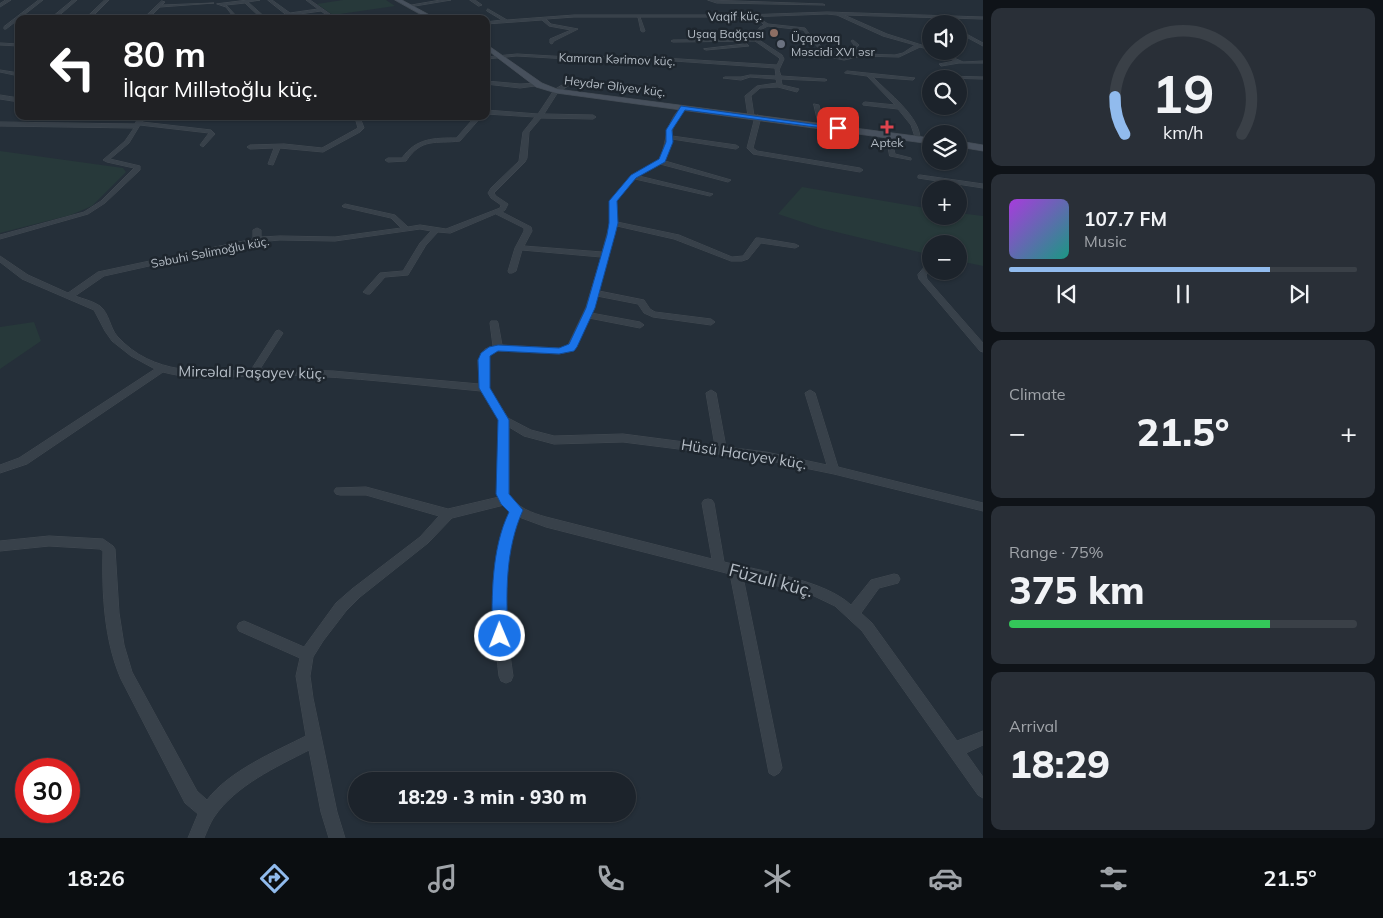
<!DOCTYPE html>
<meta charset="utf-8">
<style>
:root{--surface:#1c232b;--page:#292f37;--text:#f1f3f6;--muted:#a0a4a9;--line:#3a4047;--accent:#91bbed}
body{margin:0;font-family:Mulish,sans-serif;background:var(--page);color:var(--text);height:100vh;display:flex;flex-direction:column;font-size:19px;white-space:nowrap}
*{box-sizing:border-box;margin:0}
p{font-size:16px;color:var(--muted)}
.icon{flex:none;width:28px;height:28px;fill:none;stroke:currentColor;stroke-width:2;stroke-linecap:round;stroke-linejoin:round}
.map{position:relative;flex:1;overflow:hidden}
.side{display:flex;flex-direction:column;gap:8px;padding:8px;background:#0f1318;width:400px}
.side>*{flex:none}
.hud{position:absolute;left:15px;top:15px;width:475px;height:105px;border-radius:10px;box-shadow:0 1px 4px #0004,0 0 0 1px var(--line);background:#202124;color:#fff;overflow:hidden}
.tools{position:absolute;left:922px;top:15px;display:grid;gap:10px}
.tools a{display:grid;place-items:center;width:45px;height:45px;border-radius:50%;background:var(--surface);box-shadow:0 1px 4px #0004,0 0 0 1px var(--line);font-size:25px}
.speed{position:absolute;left:15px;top:758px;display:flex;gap:10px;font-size:25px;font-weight:700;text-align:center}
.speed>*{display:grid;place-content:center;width:65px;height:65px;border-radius:50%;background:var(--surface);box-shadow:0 1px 4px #0004,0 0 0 1px var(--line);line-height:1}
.speed .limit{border:8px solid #d22;background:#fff;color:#111}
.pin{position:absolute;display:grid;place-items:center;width:42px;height:42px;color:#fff;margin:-21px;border-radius:10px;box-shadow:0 2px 8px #0006}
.me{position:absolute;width:55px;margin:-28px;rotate:359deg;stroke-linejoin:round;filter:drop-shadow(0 0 4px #0008)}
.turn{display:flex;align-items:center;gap:18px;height:105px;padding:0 25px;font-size:22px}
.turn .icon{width:65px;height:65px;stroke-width:2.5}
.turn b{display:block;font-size:35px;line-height:42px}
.big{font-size:38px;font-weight:800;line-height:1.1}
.side .widget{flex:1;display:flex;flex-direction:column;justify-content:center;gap:8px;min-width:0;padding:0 18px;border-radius:10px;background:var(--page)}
.side .dial{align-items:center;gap:0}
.dial svg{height:130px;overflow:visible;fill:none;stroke:var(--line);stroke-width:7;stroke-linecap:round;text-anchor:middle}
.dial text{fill:var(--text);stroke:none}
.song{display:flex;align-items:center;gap:15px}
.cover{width:60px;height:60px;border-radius:8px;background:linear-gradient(135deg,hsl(280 70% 55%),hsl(170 70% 35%))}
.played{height:5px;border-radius:2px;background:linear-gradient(90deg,var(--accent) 75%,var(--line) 75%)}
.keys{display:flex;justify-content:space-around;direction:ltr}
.heat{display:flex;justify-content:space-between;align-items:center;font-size:28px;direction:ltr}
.charge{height:8px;border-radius:4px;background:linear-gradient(90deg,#34c759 75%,var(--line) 0)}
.trip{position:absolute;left:348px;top:772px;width:288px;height:50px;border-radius:25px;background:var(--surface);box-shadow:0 1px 4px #0004,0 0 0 1px var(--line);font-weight:800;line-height:50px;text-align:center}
.menu{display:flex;height:80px;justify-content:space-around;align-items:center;background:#0b0e11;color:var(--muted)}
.menu .icon{width:35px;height:35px}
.menu .selected{color:var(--accent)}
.menu b{font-size:22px;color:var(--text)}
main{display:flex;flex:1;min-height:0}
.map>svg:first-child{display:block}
.green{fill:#27393a}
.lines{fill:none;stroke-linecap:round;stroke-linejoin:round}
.minor-casing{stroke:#424a52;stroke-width:1}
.secondary-casing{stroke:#424a52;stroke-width:1}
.minor{fill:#38414a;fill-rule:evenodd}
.secondary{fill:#47505c;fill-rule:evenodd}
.route{fill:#1a73e8;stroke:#114b97}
.education-dot{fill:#8d6e63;stroke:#1e262e;stroke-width:2}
.worship-dot{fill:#6b7280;stroke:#1e262e;stroke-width:2}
.health-dot{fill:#e0444e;stroke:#1e262e;stroke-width:2}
.labels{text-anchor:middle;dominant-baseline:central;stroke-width:5;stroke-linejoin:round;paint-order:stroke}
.far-street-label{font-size:12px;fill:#b4bcc5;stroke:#1e262e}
.far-poi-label{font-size:12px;fill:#b4bcc5;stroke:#1e262e;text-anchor:end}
.street-label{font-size:15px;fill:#b4bcc5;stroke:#1e262e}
.near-street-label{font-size:18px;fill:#b4bcc5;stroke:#1e262e}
</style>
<main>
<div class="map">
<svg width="983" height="838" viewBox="0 0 983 838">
<rect width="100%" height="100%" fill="#252f39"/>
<path class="green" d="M343,0H386L395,6L333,15L317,4Z
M0,151L123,168L126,172L92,206L71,215L0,233Z
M802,187L931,209V216H959V213L983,216V266L959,261V244H931V255L820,228L778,214Z
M34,322L41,341L0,369V327Z"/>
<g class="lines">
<g class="minor-casing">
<path id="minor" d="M6,0H11L0,7V4Z
M39,0H43L6,29H4V27Z
M73,0H77L55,19H50Z
M105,0H109L90,19H85Z
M248,0H260L248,2L267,19H262L245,3L226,5L239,19H235L226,7L217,4Z
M268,0H272L290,13L318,9L306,0H310L337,19H332L321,11L292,15L296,18L292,19Z
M441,0H451L409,7L407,6Z
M470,0H475L482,5L479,6Z
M708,0L823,4L825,5L717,3Z
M162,1L165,2L162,5L214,3L160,7L148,19H143Z
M488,9L507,20L574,15H746L827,12L983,17V19L844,15L887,34L931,48V50L920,47L899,57L862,56L844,60L834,58L820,50L803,30L768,26L762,29L756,38L782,55L784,59L779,70L781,76L825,79L827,80L825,81L781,79L782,85L799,89L797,92L778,87L760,88L751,96L754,116L751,118L748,116L745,96L757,86L777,83L776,79L750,77L741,80L723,78L725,77H741L750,75L776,76L775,68L631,58L569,59L517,56L486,59V57L517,54L569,57L631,56L777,65L780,59L778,57L755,41L673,42L671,41L673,40L751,39L760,27L764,25L760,21L762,20L768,24L805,28C819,47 834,61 859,55L851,48L854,45L851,41L853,40L859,45L856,48L863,54L895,55L903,53L915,45L883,36L837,15L827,14L746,17H640L645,31L643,32L641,31L638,17H574L546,19L551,24L578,29L554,41L552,44L550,43V39L571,30L549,26L542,20L486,24V22L502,20L487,11Z
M428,15L429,17L406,19L408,18Z
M959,30L983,43V46L959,33Z
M0,43L19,44V46L0,45Z
M747,44L749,46L706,50L704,49Z
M933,51H939L963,62L983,61V63H959L941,66L939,64L954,61Z
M0,70L19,73V76L0,72Z
M847,71L915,78L913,80L873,77C888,93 921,117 920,140H916L911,125L898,109L863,105V103L865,102L895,105L867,76L845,73Z
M947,76L983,77V79L945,78Z
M486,81L520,84L539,83L542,85L520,88L486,84Z
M568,82L570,85L558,92L544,114L593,115L596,117L593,119L541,118L529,132L527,158L525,162L494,193L496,196L508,204L505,210L502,212L531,227L532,231L524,246L602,252L610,223V201L631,176L660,159C667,140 666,119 683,106L686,108L673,127L672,136L736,145L739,147L736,149L672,139L665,161L731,180L728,182L660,164L639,176L713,194L710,196L635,179L616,201L617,222L679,235L732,257L743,256L756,238H759L795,244L799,246L795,248L761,243L748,259L742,261H731L674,239L617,226L599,291L644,300L650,309L655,312L711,319L715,322L711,325L653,317L644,313L638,304L597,296L591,313L640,322L644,325L640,328L589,318L573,351L559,354L498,351L491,353L488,360L489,388L508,418L531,430L554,436L623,434L715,446L706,393L711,390L716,393L726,447L766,452L827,465L805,393L810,390L815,393L838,467L983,503V511L834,474L766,460L623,442L554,444L524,436L509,427V494C517,508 532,513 546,517L712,559L702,503L704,500L708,499L712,500L714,503L724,562C761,571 824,580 851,605L871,580L894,574L898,575L900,579L898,583L879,588L861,613L872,623L957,741L983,731V745L966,753L983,777V798L978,795L862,631L835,606L812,595L743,577L782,768L779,773L774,776L769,773L730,574L546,527L519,517C500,568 505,622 513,676L511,681L506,683L501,681L499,676C492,618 489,567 510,511L504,505L452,518L428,543L360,597L346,611L323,641L313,657L310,676L313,698L337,812L345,838H329L321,812L309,750C276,767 236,785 214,817C210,823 207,831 204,838H188L198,814L185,803L121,679C104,640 102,593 103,551L100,549L49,546L0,551V541L49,536L103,539L113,546L115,549L119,613L124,645L132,672L197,791L207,800C229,771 274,752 306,736L296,676L300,658L239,631L237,627L239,623L244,621L249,623L304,647L336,603L352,589L420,537L439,516L366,495H340L336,494L334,491L336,488L366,487L448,509L499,497L497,494L499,420L481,391C417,385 353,377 288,375C247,374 203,383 163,372L27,464L0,473V465L19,458L155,369L131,356L112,341L105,331L94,310L22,279L0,262V256L28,275L68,293L98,272L253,239V230L257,228L261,230V237L280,236L335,237L401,228L391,218L343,207L342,206L345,204L395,215L408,227L420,225L446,229L500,208L501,205L491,198L488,193L491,188L519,161L523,132L535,117L486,114V110L538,114L554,90ZM496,214L524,228V231L515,248L508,271L509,273H512L516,271L522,250L601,257L586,307L567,347L559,348L502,345L498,323L497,321H491L490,323L493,346L485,349L478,360L479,384L333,371L260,369L283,333L279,330L276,331L251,370C203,372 153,376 117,336C110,328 109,313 100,306C93,301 83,299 75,296L104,276L257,242L280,240L335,241L420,229L431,231L420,243L403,271L380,273L363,292L367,294H370L385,277L408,275L426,245L438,232L450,233Z
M0,95L19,98V102L0,99Z
M814,104L819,105L824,127L819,126Z
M758,115L761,117L753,148L757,151L860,168L863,170L860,172L753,154L747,148L755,117Z
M122,116H149L142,122L211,130L215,134L203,147L200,145L209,133L140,125L129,143L110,159L140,166V170L105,203L88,214L0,239V235L84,212L101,201L134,168L107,162L103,160L125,141L134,128L0,126V122L135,124L137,120Z
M311,116L357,118L359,116H366L361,120L364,128L360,132L323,152L280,148L273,165L268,164L274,148L250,149L247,147L250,145L284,144L322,148L358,128L356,121Z
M476,116H482L460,141C436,144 422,137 406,161L388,162L385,160L388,158H402C416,138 434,138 456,138Z
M886,134L891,135L895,154L911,158V160L890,156Z
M920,175L983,184V188L918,178V176Z
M928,263H931V269L926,275L927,279L983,343V352L980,351L919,279L918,275Z"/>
</g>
<g class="secondary-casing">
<path id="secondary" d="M395,0H402L437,19H429Z
M486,44L542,83L557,89L931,138V144L556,93L536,87L486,49Z
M959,141L983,145V151L959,147Z"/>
</g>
<use href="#minor" class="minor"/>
<use href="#secondary" class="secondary"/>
</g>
<path class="route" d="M681,106L841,128L838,130L685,110L672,130L673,142L665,162L636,178L617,201L618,223L615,235L595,308L577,347L574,351L559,354L498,351L490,356V388L509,420V494L523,510C505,550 506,594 508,636L505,641L500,643L495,641L492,636C492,595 491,550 509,512L501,504L496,494L498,420L479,388L478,360L481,353L489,347L498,345L559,348L569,344L586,308L607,235L609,223V201L631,175L659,159L666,142V130Z"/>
<circle class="education-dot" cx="774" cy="33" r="5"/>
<circle class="worship-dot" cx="781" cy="44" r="5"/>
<path class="health-dot" d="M884.5 119.5h5v5h5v5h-5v5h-5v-5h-5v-5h5z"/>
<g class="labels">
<g class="far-street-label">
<text transform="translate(735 16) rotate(-1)">Vaqif küç.</text>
<text transform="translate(617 59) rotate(2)">Kamran Kərimov küç.</text>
<text transform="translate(615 86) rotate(7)">Heydər Əliyev küç.</text>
<text transform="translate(210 252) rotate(-11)">Səbuhi Səlimoğlu küç.</text>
</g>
<g class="far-poi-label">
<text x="764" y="33">Uşaq Bağçası</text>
<text x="791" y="37" text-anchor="start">Üçqovaq<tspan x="791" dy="14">Məscidi XVI əsr</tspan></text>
<text x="887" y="142" text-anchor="middle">Aptek</text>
</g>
<g class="street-label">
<text transform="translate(252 372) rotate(1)">Mircəlal Paşayev küç.</text>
<text transform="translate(744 454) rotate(9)">Hüsü Hacıyev küç.</text>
</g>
<g class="near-street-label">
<text transform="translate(771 580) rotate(15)">Füzuli küç.</text>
</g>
</g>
</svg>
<div class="tools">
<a><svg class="icon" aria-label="sound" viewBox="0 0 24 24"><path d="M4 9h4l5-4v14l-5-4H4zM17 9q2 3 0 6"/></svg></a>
<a><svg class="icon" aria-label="search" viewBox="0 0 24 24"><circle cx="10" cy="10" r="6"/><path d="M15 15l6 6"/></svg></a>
<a><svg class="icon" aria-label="layers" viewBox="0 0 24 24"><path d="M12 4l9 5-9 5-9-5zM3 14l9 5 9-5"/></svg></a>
<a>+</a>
<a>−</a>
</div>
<div class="speed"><div class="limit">30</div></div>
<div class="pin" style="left:838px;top:128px;background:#d93025"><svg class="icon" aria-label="arrive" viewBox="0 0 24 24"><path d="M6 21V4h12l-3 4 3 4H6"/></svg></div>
<svg class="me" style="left:500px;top:636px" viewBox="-20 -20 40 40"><circle r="17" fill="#1a73e8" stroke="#fff" stroke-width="3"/><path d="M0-11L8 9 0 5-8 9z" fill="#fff"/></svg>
<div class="trip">18:29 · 3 min · 930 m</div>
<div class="hud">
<div class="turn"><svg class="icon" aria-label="left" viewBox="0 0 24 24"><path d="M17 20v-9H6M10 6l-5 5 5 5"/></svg><div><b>80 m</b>İlqar Millətoğlu küç.</div></div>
</div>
</div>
<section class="side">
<div class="widget dial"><svg viewBox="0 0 100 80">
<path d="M14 69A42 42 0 1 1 86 69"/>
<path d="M14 69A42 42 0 0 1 8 46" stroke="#91bbed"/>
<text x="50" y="56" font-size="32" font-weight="700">19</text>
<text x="50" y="72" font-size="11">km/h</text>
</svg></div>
<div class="widget">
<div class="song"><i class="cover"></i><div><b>107.7 FM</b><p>Music</p></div></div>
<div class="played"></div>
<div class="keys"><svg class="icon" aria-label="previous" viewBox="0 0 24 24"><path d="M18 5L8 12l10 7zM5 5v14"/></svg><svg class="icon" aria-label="pause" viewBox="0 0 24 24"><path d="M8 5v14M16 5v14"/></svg><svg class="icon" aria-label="next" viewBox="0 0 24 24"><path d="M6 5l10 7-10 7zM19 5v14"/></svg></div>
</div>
<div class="widget"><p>Climate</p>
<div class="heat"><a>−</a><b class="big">21.5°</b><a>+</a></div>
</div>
<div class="widget"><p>Range · 75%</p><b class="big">375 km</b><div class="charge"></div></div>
<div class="widget"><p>Arrival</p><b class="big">18:29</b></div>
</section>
</main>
<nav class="menu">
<b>18:26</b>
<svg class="icon selected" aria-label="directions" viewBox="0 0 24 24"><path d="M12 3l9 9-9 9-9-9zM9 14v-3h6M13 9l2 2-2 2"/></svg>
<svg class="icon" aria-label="music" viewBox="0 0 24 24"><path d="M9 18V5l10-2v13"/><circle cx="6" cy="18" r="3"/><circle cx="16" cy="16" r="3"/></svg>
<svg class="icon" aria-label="phone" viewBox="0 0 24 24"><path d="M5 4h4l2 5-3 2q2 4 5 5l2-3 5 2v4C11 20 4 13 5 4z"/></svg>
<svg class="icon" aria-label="climate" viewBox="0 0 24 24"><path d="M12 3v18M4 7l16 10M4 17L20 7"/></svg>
<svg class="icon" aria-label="car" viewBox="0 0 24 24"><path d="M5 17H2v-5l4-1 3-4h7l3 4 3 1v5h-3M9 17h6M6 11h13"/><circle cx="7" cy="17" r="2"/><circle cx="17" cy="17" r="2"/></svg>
<svg class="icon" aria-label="filters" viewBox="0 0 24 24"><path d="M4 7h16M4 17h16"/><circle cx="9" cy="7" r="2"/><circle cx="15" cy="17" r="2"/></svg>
<b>21.5°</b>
</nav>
